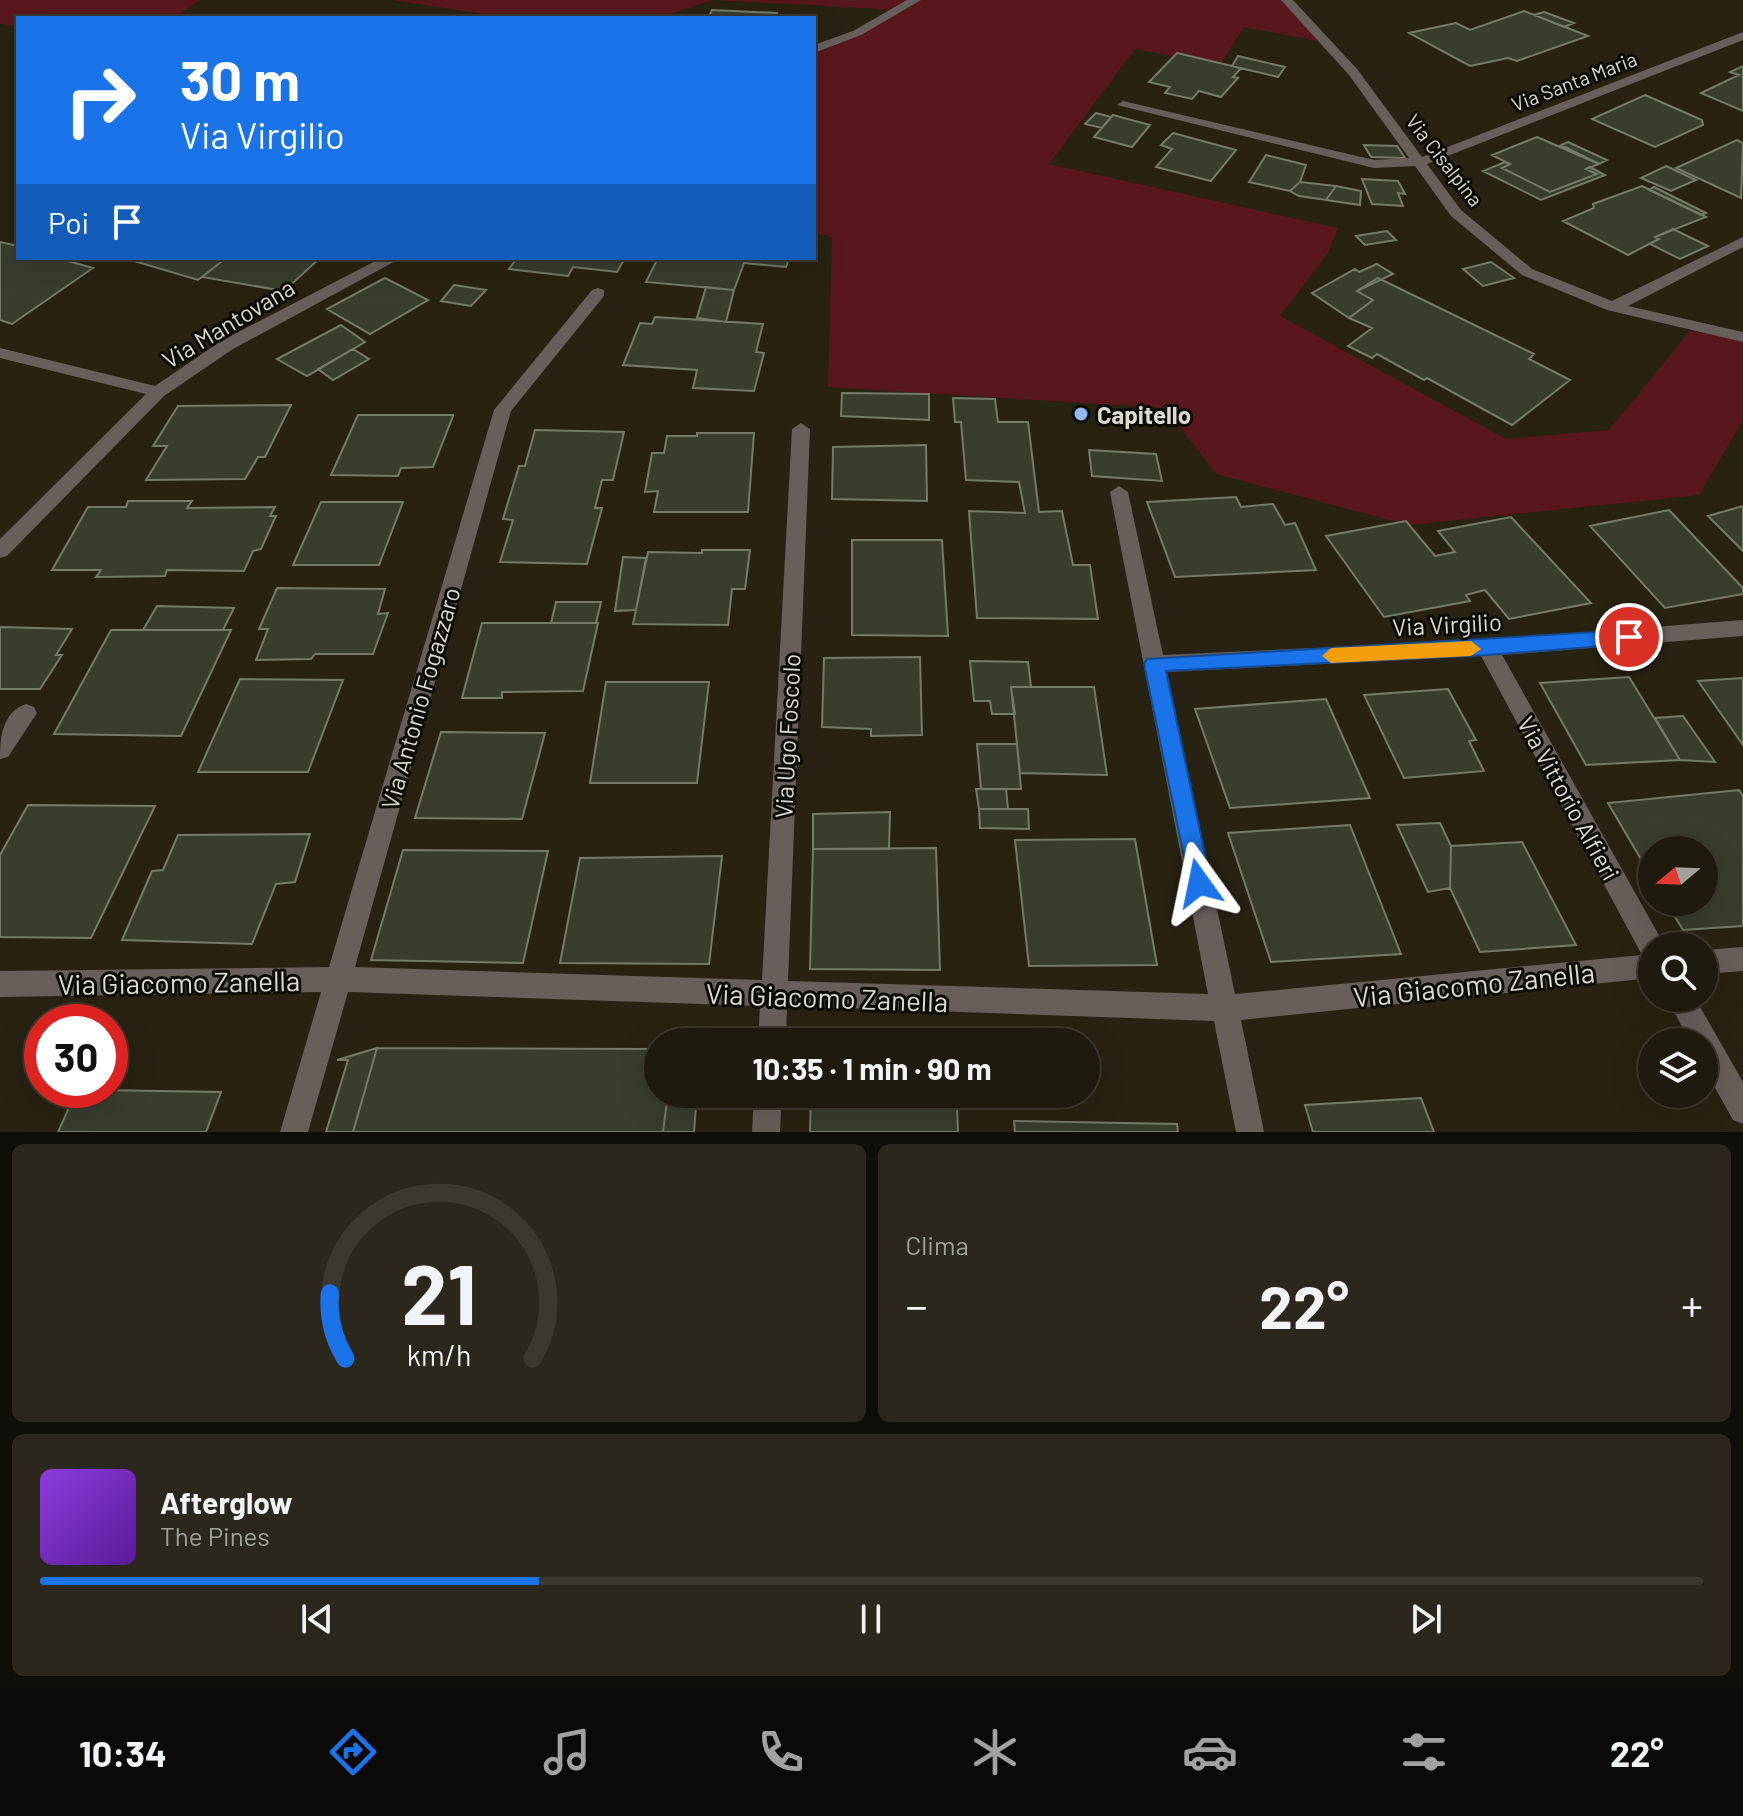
<!DOCTYPE html>
<html lang="it">
<meta charset="utf-8">
<style>
:root{--surface:#1e1a0e;--page:#2b271c;--text:#f1f3f6;--muted:#a1a19e;--line:#3c382e;--accent:#1a73e8}
body{margin:0;font-family:Barlow,sans-serif;background:var(--page);color:var(--text);height:100vh;display:flex;flex-direction:column;font-size:30px;white-space:nowrap}
*{box-sizing:border-box;margin:0}
p{font-size:26px;color:var(--muted)}
.icon{flex:none;width:44px;height:44px;fill:none;stroke:currentColor;stroke-width:2;stroke-linecap:round;stroke-linejoin:round}
.map{position:relative;height:1132px;overflow:hidden}
.drawer{display:flex;flex-direction:column;gap:12px;padding:12px;background:#100e08;flex:1}
.drawer>*{flex:none}
.banner{position:absolute;left:16px;top:16px;width:800px;height:244px;border-radius:0px;box-shadow:0 8px 32px #0002,0 0 0 2px var(--line);background:#1a73e8;color:#fff;overflow:hidden}
.needle{width:52px;rotate:251deg}
.controls{position:absolute;left:1638px;top:836px;display:grid;gap:16px}
.controls a{display:grid;place-items:center;width:80px;height:80px;border-radius:50%;background:var(--surface);box-shadow:0 8px 32px #0002,0 0 0 2px var(--line);font-size:40px}
.speed{position:absolute;left:24px;top:1004px;display:flex;gap:16px;font-size:40px;font-weight:700;text-align:center}
.speed>*{display:grid;place-content:center;width:104px;height:104px;border-radius:50%;background:var(--surface);box-shadow:0 8px 32px #0002,0 0 0 2px var(--line);line-height:1}
.speed .limit{border:12px solid #d22;background:#fff;color:#111}
.pin{position:absolute;display:grid;place-items:center;width:68px;height:68px;color:#fff;margin:-34px;border:4px solid #fff;border-radius:50%;box-shadow:0 2px 8px #0007}
.me{position:absolute;width:88px;margin:-44px;rotate:348deg;stroke-linejoin:round;filter:drop-shadow(0 0 6px #0008)}
.turn{display:flex;align-items:center;gap:28px;height:168px;padding:0 32px;font-size:36px}
.turn .icon{width:104px;height:104px;stroke-width:2.5}
.turn b{display:block;font-size:56px;line-height:68px}
.then{display:flex;align-items:center;height:76px;padding:0 32px;background:#0003;gap:16px;font-size:30px}
.big{font-size:60px;font-weight:700;line-height:1.1}
.drawer .card{flex:1;display:flex;flex-direction:column;justify-content:center;gap:12px;min-width:0;padding:0 28px;border-radius:12px;background:var(--page)}
.drawer .dial{align-items:center;gap:0}
.dial svg{height:208px;overflow:visible;fill:none;stroke:var(--line);stroke-width:7;stroke-linecap:round;text-anchor:middle}
.dial text{fill:var(--text);stroke:none}
.song{display:flex;align-items:center;gap:24px}
.cover{width:96px;height:96px;border-radius:12px;background:linear-gradient(135deg,hsl(270 70% 55%),hsl(270 70% 35%))}
.played{height:8px;border-radius:4px;background:linear-gradient(90deg,var(--accent) 30%,var(--line) 30%)}
.keys{display:flex;justify-content:space-around;direction:ltr}
.heat{display:flex;justify-content:space-between;align-items:center;font-size:44px;direction:ltr}
.drawer .tiles{flex:1;display:grid;gap:12px;grid-template-columns:1fr 1fr}
.card:last-child{grid-column:span 2}
.trip{position:absolute;left:644px;top:1028px;width:456px;height:80px;border-radius:40px;background:var(--surface);box-shadow:0 8px 32px #0002,0 0 0 2px var(--line);font-weight:700;line-height:80px;text-align:center}
.tab-bar{display:flex;height:128px;justify-content:space-around;align-items:center;background:#0c0a06;color:var(--muted)}
.tab-bar .icon{width:56px;height:56px}
.tab-bar .current{color:var(--accent)}
.tab-bar b{font-size:36px;color:var(--text)}
.map>svg:first-child{display:block}
.green{fill:#58171d}
.building{fill:#383d2c;stroke:#747b68;stroke-width:2}
.lines{fill:none;stroke-linecap:round;stroke-linejoin:round}
.minor{fill:#675f5a;fill-rule:evenodd}
.route{fill:#1a73e8;stroke:#114b97;stroke-width:2}
.slow{fill:#f59e0b}
.poi-dot{fill:#91b8fd;stroke:#0e0c06;stroke-width:3}
.labels{text-anchor:middle;dominant-baseline:central;stroke-width:6;stroke-linejoin:round;paint-order:stroke}
.far-street-label{font-size:20px;fill:#dfdad0;stroke:#0e0c06}
.street-label{font-size:24px;fill:#dfdad0;stroke:#0e0c06}
.poi-label{font-size:24px;font-weight:bold;fill:#dfdad0;stroke:#0e0c06;text-anchor:start}
.near-street-label{font-size:28px;fill:#dfdad0;stroke:#0e0c06}
</style>
<div class="map">
<svg width="1743" height="1132" viewBox="0 0 1743 1132">
<rect width="100%" height="100%" fill="#282212"/>
<path class="green" d="M0,0H199L176,18H18V26L0,24Z
M392,0H1286L1329,43L1244,27L1220,65L1135,49L1049,164L1338,228L1328,253L1280,316L1506,439L1609,430L1690,331L1743,338V420L1699,495L1408,525L1216,474L1166,408L828,387L832,237L814,233V51L901,10L713,0L657,18H509Z"/>
<path class="building" d="M712,10L777,13L776,18H708Z
M1524,11L1588,36L1517,61L1508,58L1470,66L1409,33L1456,23L1470,30Z
M1544,12L1574,23L1564,27L1534,15Z
M1177,53L1241,68L1233,77L1238,78L1221,97L1199,91L1192,99L1165,93L1170,87L1149,82Z
M1238,56L1285,67L1278,77L1232,66Z
M1743,66V111L1701,93L1739,75L1730,72Z
M1645,95L1702,120L1703,125L1655,147L1592,119Z
M1096,113L1111,117L1102,128L1085,124Z
M1113,115L1150,125L1132,147L1094,137Z
M1173,133L1236,150L1211,181L1156,167L1172,149L1161,145Z
M1537,137L1599,164L1586,169L1597,174L1550,192L1502,168L1510,164L1492,155Z
M1737,140L1743,143L1741,198L1676,168Z
M1568,142L1607,160L1599,164L1561,145Z
M1364,145L1397,146L1405,158L1371,157Z
M1266,155L1306,165L1300,182L1290,191L1249,182Z
M1505,162L1510,164L1502,168L1550,192L1597,174L1586,169L1590,167L1605,175L1541,200L1483,171Z
M1666,166L1696,180L1671,191L1641,178Z
M1362,179L1398,181L1405,194L1398,193L1403,206L1372,204Z
M1300,182L1336,186L1326,200L1299,196L1290,191Z
M1336,186L1361,191L1360,205L1326,200Z
M1642,186L1706,217L1655,237L1659,239L1628,255L1563,221L1594,208L1593,204Z
M1654,187L1706,213L1701,215L1649,190Z
M1673,229L1677,231L1708,246L1680,259L1650,244L1659,239L1655,237Z
M1387,231L1396,240L1365,245L1356,236Z
M0,242L18,246V258H57L93,268L12,324L0,320Z
M124,258H226L198,280Z
M226,258H320L284,291L202,277Z
M517,258H625L617,272L573,267L568,276L509,269Z
M658,258H789L786,267L744,263L734,290L646,282Z
M1491,262L1514,278L1483,286L1463,269Z
M1377,264L1393,274L1357,291L1373,300L1349,318L1312,293L1355,269L1359,272Z
M385,278L428,300L370,334L327,309Z
M1378,278L1534,354L1529,359L1570,380L1512,425L1427,378L1424,380L1377,354L1372,358L1348,346L1372,328L1349,318L1373,300L1357,291Z
M454,285L486,290L471,306L441,301Z
M706,287L734,290L726,322L697,318Z
M655,317L763,324L756,352L764,353L754,391L693,388L697,370L623,365L640,323L652,324Z
M341,325L365,342L307,376L277,359Z
M353,349L369,359L333,380L318,369Z
M842,393L929,394V420L841,416Z
M953,398L995,399L998,422H1028L1039,512L1062,511L1073,565H1090L1098,619L977,618L969,511L1025,513L1019,482L966,480L961,422H955Z
M291,405L265,457H258L245,479L146,480L167,446H153L178,406Z
M358,415H453V416L433,467L401,468L398,476L331,475Z
M535,430L624,432L613,480H602L595,508H602L587,564L500,562L513,520L503,519L519,466H525Z
M697,433H754L748,512H654L658,491L645,492L652,453H664L667,436H697Z
M926,445L927,501L832,499L833,447Z
M1089,450L1156,454L1162,481L1092,476Z
M1236,497L1241,507L1273,504L1285,525L1295,523L1316,570L1175,577L1147,502Z
M128,501H192L187,508L275,507L270,516H276L261,549L253,551L244,571L167,570L165,576L96,577L101,570H52L88,507H126Z
M321,502H403L379,565H293Z
M1743,506V551L1708,516Z
M1669,510L1743,588V594L1665,608L1590,526Z
M1511,517L1591,603L1509,619L1485,590L1466,595L1470,601L1384,617L1326,536L1406,521L1435,556L1455,552L1438,531Z
M852,540H942L948,636L852,635Z
M702,550H750L745,589H732L728,625L633,624L648,552L702,553Z
M623,557L646,558L636,610L615,611Z
M277,588L385,589L378,614L388,613L373,654H315L311,659L256,660L268,629H259Z
M556,602H601L596,623H551Z
M157,606L234,608L223,630H143Z
M482,623H598L583,691L502,692V698H462Z
M0,627L72,629L56,655H62L40,689H0Z
M111,630H231L181,736L54,734Z
M920,657L922,735L871,736V729L822,727L824,658Z
M970,661L1028,662L1031,687H1011L1015,714H992L990,701H974Z
M1629,677L1680,760L1586,765L1540,683Z
M1743,678V745L1698,681Z
M240,679L343,680L308,772H198Z
M606,682H709L697,783H590Z
M1011,687H1094L1107,775L1020,773Z
M1448,689L1476,740L1469,741L1484,771L1404,778L1364,695Z
M1326,699L1370,798L1230,808L1195,709Z
M1683,716L1715,762L1680,760L1655,718Z
M441,732L545,733L522,819L415,818Z
M977,744H1017L1021,789H981Z
M976,789H1006L1008,809H979Z
M1739,790L1743,796V926L1683,930L1666,902H1704V850H1652V878L1608,803Z
M28,805L155,806L91,938L0,937V855Z
M979,809H1028L1029,829L980,828Z
M890,812L889,849H813V814Z
M1440,823L1451,846L1450,888L1428,892L1397,825Z
M1350,825L1401,954L1271,962L1228,833Z
M310,834L295,882L276,884L252,944L122,940L152,871L163,870L178,835Z
M1135,839L1157,965L1029,966L1015,840Z
M1522,842L1576,945L1480,952L1450,888L1451,846Z
M936,848L940,970L810,969L813,849Z
M403,850L548,851L523,963L371,960Z
M722,856L709,964L560,963L580,858Z
M377,1048L353,1132H326L348,1060H337Z
M377,1048L658,1049V1094H668L663,1132H353Z
M77,1090H96L221,1092L206,1132H58Z
M668,1094H697L694,1132H663Z
M811,1094H884L885,1103L957,1104L958,1132H810Z
M1421,1098L1434,1132H1313L1305,1105Z
M1014,1121L1177,1124L1178,1132H1015Z"/>
<g class="lines">
<path class="minor" d="M907,0H921L861,35L814,53V45L853,31Z
M1281,0H1293L1357,69L1422,157L1743,32V40L1427,164L1461,210L1532,269L1612,301L1743,237V247L1628,306L1743,332V342L1607,310L1522,275L1451,216L1415,166L1374,168L1117,105L1123,101L1374,160L1409,158L1349,75Z
M381,258H401L233,349L164,396L7,556L0,558V539L146,394L0,358V348L155,386L221,341Z
M598,288L604,290V296L511,411L355,967L762,980L792,429L801,423L810,429L788,981L1208,994L1110,492L1119,486L1128,492L1163,655L1487,640L1743,620V636L1502,655L1661,939L1664,946H1652V978L1241,1020L1264,1132H1236L1214,1021L787,1006L786,1042H758L760,1006L348,992L308,1132H280L321,992L0,997V971L329,967L494,410L592,290ZM1481,656L1642,955L1235,994L1167,672Z
M26,704L34,707L37,713L8,757L0,759C0,738 2,712 26,704Z
M1743,947V971L1704,974V950Z
M1667,998H1695L1743,1082V1124L1733,1120L1704,1068V1042H1690Z
M754,1094H782L780,1132H752Z"/>
</g>
<path class="route" d="M1629,630L1639,637L1629,644L1487,655L1166,671L1211,883L1207,890L1199,893L1191,890L1144,664L1147,659Z"/>
<path class="slow" d="M1471,641L1481,649L1471,656L1331,663L1322,656L1331,648Z"/>
<circle class="poi-dot" cx="1081" cy="414" r="8"/>
<g class="labels">
<g class="far-street-label">
<text transform="translate(1574 81) rotate(-21)">Via Santa Maria</text>
<text transform="translate(1445 160) rotate(52)">Via Cisalpina</text>
</g>
<g class="street-label">
<text transform="translate(228 323) rotate(-31)">Via Mantovana</text>
<text transform="translate(1447 624) rotate(-3)">Via Virgilio</text>
<text transform="translate(420 698) rotate(-74)">Via Antonio Fogazzaro</text>
<text transform="translate(787 736) rotate(-87)">Via Ugo Foscolo</text>
<text transform="translate(1569 798) rotate(61)">Via Vittorio Alfieri</text>
</g>
<g class="poi-label">
<text x="1097" y="414">Capitello</text>
</g>
<g class="near-street-label">
<text transform="translate(179 982) rotate(-1)">Via Giacomo Zanella</text>
<text transform="translate(1474 984) rotate(-6)">Via Giacomo Zanella</text>
<text transform="translate(827 997) rotate(2)">Via Giacomo Zanella</text>
</g>
</g>
</svg>
<div class="controls">
<a><svg class="needle" viewBox="-14 -14 28 28"><path d="M0-13l5 13h-10z" fill="#e53935"/><path d="M0 13l5-13h-10z" fill="#a1a19e"/></svg></a>
<a><svg class="icon" aria-label="search" viewBox="0 0 24 24"><circle cx="10" cy="10" r="6"/><path d="M15 15l6 6"/></svg></a>
<a><svg class="icon" aria-label="layers" viewBox="0 0 24 24"><path d="M12 4l9 5-9 5-9-5zM3 14l9 5 9-5"/></svg></a>
</div>
<div class="speed"><div class="limit">30</div></div>
<div class="pin" style="left:1629px;top:637px;background:#d93025"><svg class="icon" aria-label="arrive" viewBox="0 0 24 24"><path d="M6 21V4h12l-3 4 3 4H6"/></svg></div>
<svg class="me" style="left:1199px;top:883px" viewBox="-20 -20 40 40"><path d="M0-17L14 15 0 8-14 15z" fill="#1a73e8" stroke="#fff" stroke-width="4"/></svg>
<div class="trip">10:35 · 1 min · 90 m</div>
<div class="banner">
<div class="turn"><svg class="icon" aria-label="right" viewBox="0 0 24 24"><path d="M7 20v-9h11M14 6l5 5-5 5"/></svg><div><b>30 m</b>Via Virgilio</div></div>
<div class="then">Poi<svg class="icon" aria-label="arrive" viewBox="0 0 24 24"><path d="M6 21V4h12l-3 4 3 4H6"/></svg></div>
</div>
</div>
<section class="drawer">
<div class="tiles">
<div class="card dial"><svg viewBox="0 0 100 80">
<path d="M14 69A42 42 0 1 1 86 69"/>
<path d="M14 69A42 42 0 0 1 8 44" stroke="#1a73e8"/>
<text x="50" y="56" font-size="32" font-weight="700">21</text>
<text x="50" y="72" font-size="11">km/h</text>
</svg></div>
<div class="card"><p>Clima</p>
<div class="heat"><a>−</a><b class="big">22°</b><a>+</a></div>
</div>
<div class="card">
<div class="song"><i class="cover"></i><div><b>Afterglow</b><p>The Pines</p></div></div>
<div class="played"></div>
<div class="keys"><svg class="icon" aria-label="previous" viewBox="0 0 24 24"><path d="M18 5L8 12l10 7zM5 5v14"/></svg><svg class="icon" aria-label="pause" viewBox="0 0 24 24"><path d="M8 5v14M16 5v14"/></svg><svg class="icon" aria-label="next" viewBox="0 0 24 24"><path d="M6 5l10 7-10 7zM19 5v14"/></svg></div>
</div>
</div>
</section>
<nav class="tab-bar">
<b>10:34</b>
<svg class="icon current" aria-label="directions" viewBox="0 0 24 24"><path d="M12 3l9 9-9 9-9-9zM9 14v-3h6M13 9l2 2-2 2"/></svg>
<svg class="icon" aria-label="music" viewBox="0 0 24 24"><path d="M9 18V5l10-2v13"/><circle cx="6" cy="18" r="3"/><circle cx="16" cy="16" r="3"/></svg>
<svg class="icon" aria-label="phone" viewBox="0 0 24 24"><path d="M5 4h4l2 5-3 2q2 4 5 5l2-3 5 2v4C11 20 4 13 5 4z"/></svg>
<svg class="icon" aria-label="climate" viewBox="0 0 24 24"><path d="M12 3v18M4 7l16 10M4 17L20 7"/></svg>
<svg class="icon" aria-label="car" viewBox="0 0 24 24"><path d="M5 17H2v-5l4-1 3-4h7l3 4 3 1v5h-3M9 17h6M6 11h13"/><circle cx="7" cy="17" r="2"/><circle cx="17" cy="17" r="2"/></svg>
<svg class="icon" aria-label="filters" viewBox="0 0 24 24"><path d="M4 7h16M4 17h16"/><circle cx="9" cy="7" r="2"/><circle cx="15" cy="17" r="2"/></svg>
<b>22°</b>
</nav>
